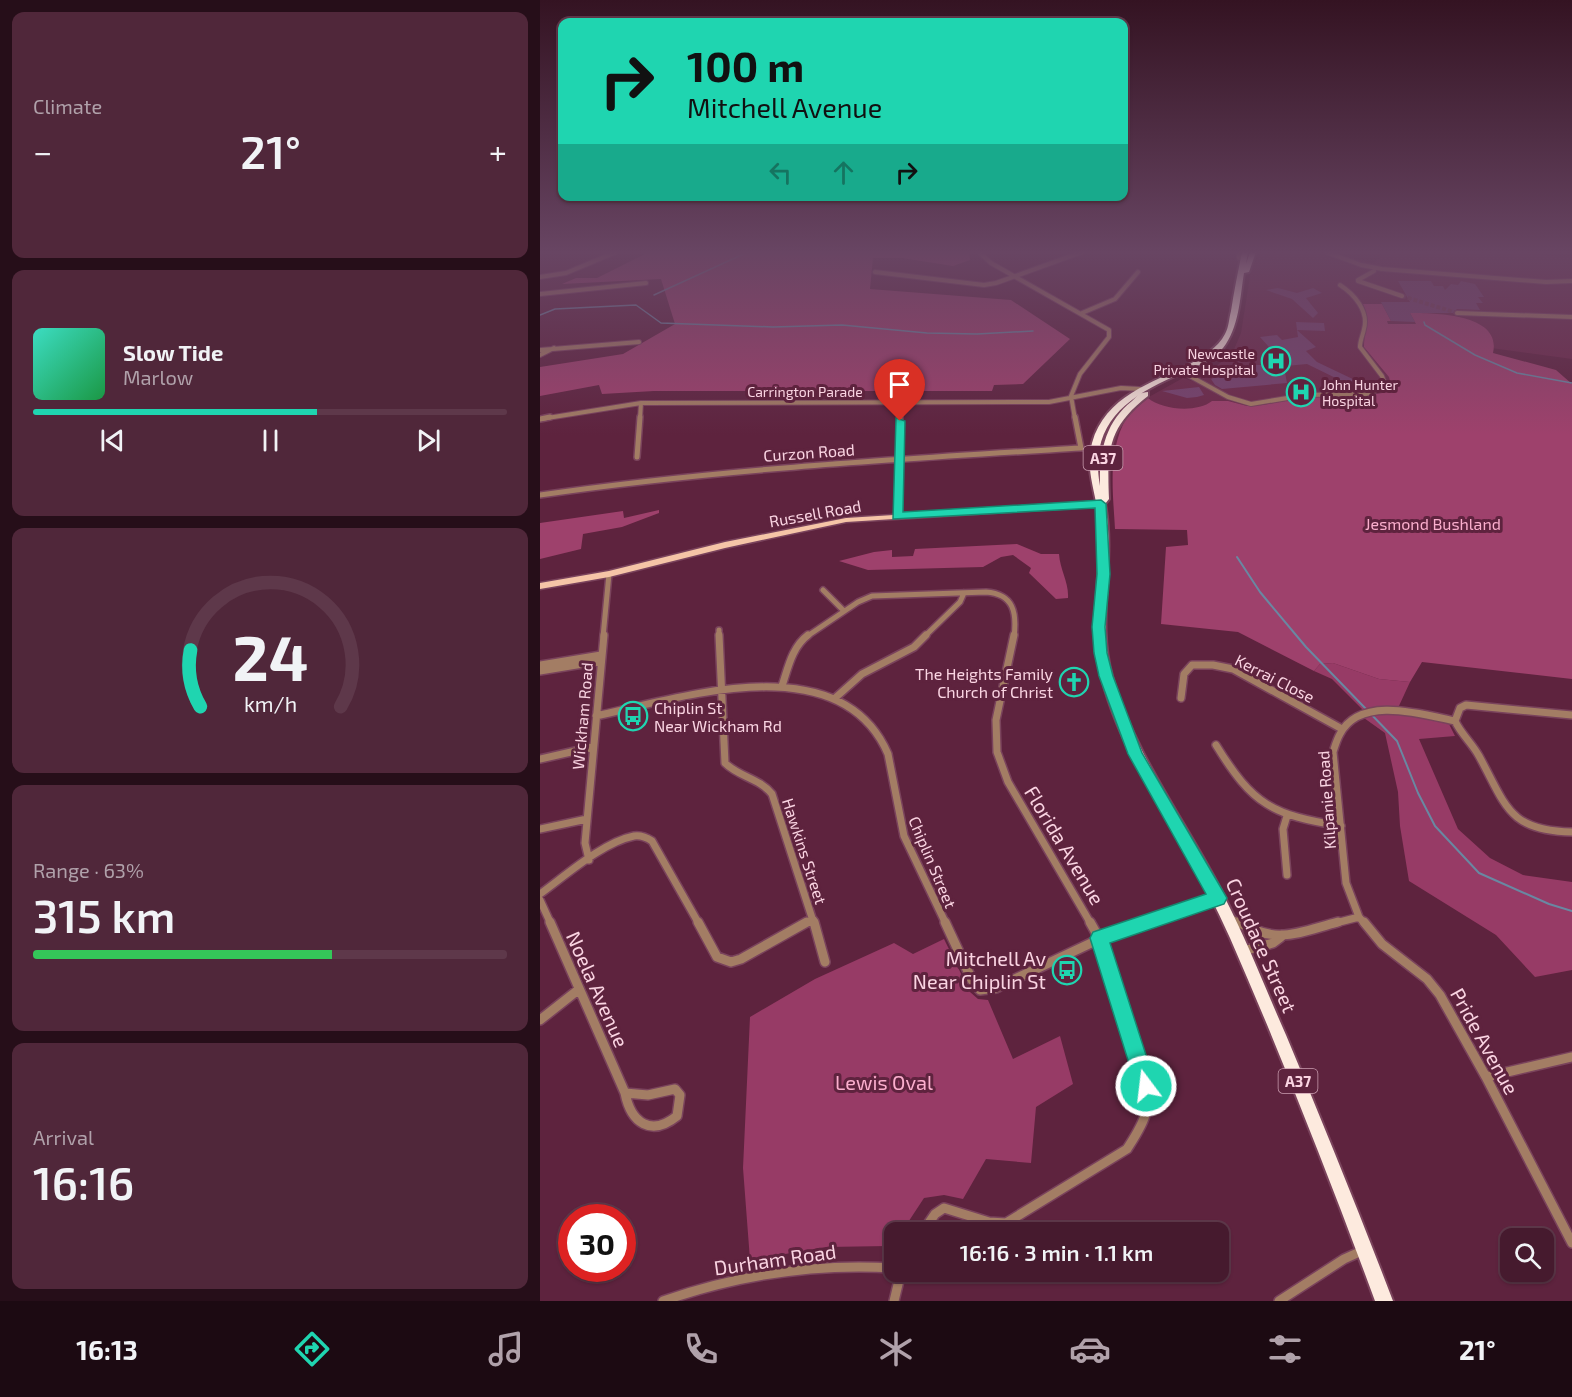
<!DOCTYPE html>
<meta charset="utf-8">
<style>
:root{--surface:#461a2e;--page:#50273a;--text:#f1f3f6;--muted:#b0a1aa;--line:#5e384a;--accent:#1fd5b0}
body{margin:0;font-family:"Exo 2",sans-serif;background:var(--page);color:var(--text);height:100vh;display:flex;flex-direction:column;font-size:22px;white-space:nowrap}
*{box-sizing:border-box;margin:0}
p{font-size:20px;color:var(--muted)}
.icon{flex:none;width:33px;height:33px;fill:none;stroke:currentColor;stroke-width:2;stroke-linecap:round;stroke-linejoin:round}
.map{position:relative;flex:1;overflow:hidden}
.details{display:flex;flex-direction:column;gap:12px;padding:12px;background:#260e19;width:540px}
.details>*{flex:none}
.top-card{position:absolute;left:18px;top:18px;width:570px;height:183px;border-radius:12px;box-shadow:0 2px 4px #0004,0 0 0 2px var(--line);background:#1fd5b0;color:#111;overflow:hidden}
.fabs{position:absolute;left:960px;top:1228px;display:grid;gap:12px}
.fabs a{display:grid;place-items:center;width:54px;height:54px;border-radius:12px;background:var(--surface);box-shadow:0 2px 4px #0004,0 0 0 2px var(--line);font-size:30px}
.speed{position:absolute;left:18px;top:1204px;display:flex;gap:12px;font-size:30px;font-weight:700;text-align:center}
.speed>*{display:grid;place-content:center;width:78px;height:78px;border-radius:50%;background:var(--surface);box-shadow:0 2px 4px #0004,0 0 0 2px var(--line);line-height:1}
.speed .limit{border:9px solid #d22;background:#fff;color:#111}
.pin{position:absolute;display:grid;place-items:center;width:51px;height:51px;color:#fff;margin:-62px -26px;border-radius:50% 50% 50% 0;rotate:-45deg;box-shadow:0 0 6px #0007}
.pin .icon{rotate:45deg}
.me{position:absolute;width:66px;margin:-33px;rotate:345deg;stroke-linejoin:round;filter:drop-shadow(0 0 4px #0008)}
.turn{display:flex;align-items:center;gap:21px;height:126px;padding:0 30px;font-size:27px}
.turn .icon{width:78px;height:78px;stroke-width:2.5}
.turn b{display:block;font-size:42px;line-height:51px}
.lanes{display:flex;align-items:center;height:57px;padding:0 30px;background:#0003;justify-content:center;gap:30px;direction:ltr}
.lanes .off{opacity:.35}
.big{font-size:45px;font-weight:600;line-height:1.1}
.details .widget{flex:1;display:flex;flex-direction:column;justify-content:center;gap:9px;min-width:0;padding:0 21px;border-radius:12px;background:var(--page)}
.details .dial{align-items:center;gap:0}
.dial svg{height:156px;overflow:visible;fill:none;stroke:var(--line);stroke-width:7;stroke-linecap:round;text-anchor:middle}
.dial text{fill:var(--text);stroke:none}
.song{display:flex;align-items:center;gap:18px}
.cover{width:72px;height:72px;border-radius:9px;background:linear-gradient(135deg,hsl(170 70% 55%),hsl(140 70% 35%))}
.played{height:6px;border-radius:3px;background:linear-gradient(90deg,var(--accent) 60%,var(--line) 60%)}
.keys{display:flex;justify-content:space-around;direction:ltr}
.heat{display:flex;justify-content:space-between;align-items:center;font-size:33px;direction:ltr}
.charge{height:9px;border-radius:4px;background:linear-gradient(90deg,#34c759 63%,var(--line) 0)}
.trip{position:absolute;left:344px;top:1222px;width:345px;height:60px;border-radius:12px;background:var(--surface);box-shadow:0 2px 4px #0004,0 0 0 2px var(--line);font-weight:600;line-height:60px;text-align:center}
.tabs{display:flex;height:96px;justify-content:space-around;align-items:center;background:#1c0a12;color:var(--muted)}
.tabs .icon{width:42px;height:42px}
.tabs .current{color:var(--accent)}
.tabs b{font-size:27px;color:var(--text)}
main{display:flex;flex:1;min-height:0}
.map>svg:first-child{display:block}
.built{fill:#6d2a49}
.green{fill:#973b66}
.forest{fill:#9e416c}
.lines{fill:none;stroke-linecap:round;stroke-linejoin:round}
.stream-far1{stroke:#6988a2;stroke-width:1.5}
.stream{stroke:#6988a2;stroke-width:2}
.building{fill:#76436d}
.street-tunnel{stroke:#753e57;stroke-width:4;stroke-dasharray:4 2;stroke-linecap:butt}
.street-far3-casing{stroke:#7a435c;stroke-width:6}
.street-far2-casing{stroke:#7a435c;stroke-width:8}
.street-far1-casing{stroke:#7a435c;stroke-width:10}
.street-casing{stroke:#7a435c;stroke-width:12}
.primary-casing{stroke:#7a435c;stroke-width:3}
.highway-casing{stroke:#7a435c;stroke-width:4}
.street-far3{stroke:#a37d64;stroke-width:4}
.street-far2{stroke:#a37d64;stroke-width:5}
.street-far1{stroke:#a37d64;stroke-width:7}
.street{stroke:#a37d64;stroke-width:9}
.primary{fill:#f5c5a7;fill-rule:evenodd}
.highway{fill:#fdeade;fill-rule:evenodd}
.route{fill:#1fd5b0;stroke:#148a72;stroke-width:1.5}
.labels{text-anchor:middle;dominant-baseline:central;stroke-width:6;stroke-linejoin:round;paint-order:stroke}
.far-poi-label{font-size:14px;fill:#fad4e2;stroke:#5e233e;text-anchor:end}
.far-street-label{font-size:14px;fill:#fad4e2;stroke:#5e233e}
.shield{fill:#5e233e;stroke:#cb9fb1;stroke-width:1.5}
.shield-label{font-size:15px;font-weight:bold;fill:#fad4e2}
.street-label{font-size:16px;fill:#fad4e2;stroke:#5e233e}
.park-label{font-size:16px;fill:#fcafce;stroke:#5e233e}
.poi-label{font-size:16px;fill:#fad4e2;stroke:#5e233e;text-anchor:end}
.near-street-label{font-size:20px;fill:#fad4e2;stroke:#5e233e}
.near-poi-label{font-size:20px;fill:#fad4e2;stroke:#5e233e;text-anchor:end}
.near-park-label{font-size:20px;fill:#fcafce;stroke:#5e233e}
</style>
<main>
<section class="details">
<div class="widget"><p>Climate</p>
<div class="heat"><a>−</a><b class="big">21°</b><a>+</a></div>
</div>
<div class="widget">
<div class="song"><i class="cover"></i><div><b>Slow Tide</b><p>Marlow</p></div></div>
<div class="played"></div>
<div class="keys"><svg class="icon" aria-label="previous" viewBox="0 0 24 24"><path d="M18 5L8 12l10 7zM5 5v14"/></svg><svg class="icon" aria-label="pause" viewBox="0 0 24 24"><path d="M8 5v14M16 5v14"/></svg><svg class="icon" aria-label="next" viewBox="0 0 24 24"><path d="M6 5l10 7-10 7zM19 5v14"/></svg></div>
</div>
<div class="widget dial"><svg viewBox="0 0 100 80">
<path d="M14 69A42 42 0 1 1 86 69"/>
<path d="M14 69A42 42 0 0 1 9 40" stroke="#1fd5b0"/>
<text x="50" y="56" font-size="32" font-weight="700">24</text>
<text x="50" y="72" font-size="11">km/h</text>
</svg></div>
<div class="widget"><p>Range · 63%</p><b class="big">315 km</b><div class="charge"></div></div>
<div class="widget"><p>Arrival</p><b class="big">16:16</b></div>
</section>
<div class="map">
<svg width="1032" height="1301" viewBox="0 0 1032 1301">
<rect width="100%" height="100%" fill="#5e233e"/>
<path class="built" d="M721,252H772L793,259L799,254L831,263L835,262L843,254L859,252H975L1032,258V359L899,341L921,508L659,469L570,470L575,439L586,418L595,408L607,398L643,378L658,383L664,380L656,375L676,366L692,354L701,333L711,270Z"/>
<path class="green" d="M793,663L839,679L870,682L858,708L824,711L792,679L774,671L780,664Z
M844,712L908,722L915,736L879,739L918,829L950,858L983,875L1032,882V970L995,977L956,935L869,881L860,826L858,792L845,733L824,718Z
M404,939L430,992L438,999L448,1000L473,1059L520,1036L533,1084L496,1107L491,1163L446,1159L423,1199L404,1195L384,1198L361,1233H354V1242L349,1246L286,1247L210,1260L203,1168L210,1017L275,979L354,943L373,954Z"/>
<path class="forest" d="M109,252H429L430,260L413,266L362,258H333L330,289L471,300L530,339L483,384L454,385L452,391H114L62,394L59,385L0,396V367L83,354L135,324L121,279L22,284L36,278H57Z
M823,304H842L851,321H847L848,324H876L870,313C896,313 962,314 953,353L1016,370L1032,384V679L882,662L870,682L839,679L793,663L780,664L774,671L698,632L621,624L626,547L648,545L647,530L575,529C573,492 567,451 587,417C592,410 602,404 608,398C622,410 657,413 672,401H688L707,406L723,405L765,397L831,395L842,393L851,385L849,377L824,347C824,331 831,320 823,304Z
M119,510V513L82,527L43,534L41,549L0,559V523L83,511L84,518Z
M477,544L501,554H519C520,570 529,582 528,598L516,599L489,573L491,568L473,555L461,557L443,567L328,570L299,561L334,552L352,550V557L373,556L375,549Z"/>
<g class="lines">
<path class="stream-far1" d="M114,295L208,252
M0,315L15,309L96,305L121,323L233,327L302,325L387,333L437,334L493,331
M884,322L885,325L935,355L977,373L1032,383"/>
<path class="stream" d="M697,557L720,592L766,647L857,741L878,793L895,826L939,873L1009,904L1032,911"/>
</g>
<path class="building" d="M858,281H891L894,286H903L905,290L911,284L918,285L921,281L935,284L944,297H938L943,303H936L940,310L917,309L913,313H870L875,322L851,321L841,302H870Z
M738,288L757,293L773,288L782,293L766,298L778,313L773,318L752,299L726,290Z
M756,322L784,323L785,331L757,330Z
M757,330L776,347L766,351L777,362L819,382L812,386L767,364L746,366L720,337L737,335L742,340L758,337Z
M715,365H725L729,368L744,367L747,383L682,389L675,385L671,379L678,376L676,373L701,368L700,366Z
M659,387L664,395L657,397L647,398L622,391Z"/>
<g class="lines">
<path class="street-tunnel" d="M862,296L917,313"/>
<g class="street-far3-casing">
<path id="street-far3" d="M442,252L441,254L451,263L569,330V337L540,374L531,396L535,419
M699,252V258
M786,252L821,265L842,269L1006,282L1032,281
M335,272L444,285L456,283L542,252
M0,277L26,273L76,252
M818,280L834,271
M818,281L862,296
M0,294L106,283
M542,313L575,299L598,272
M917,313L1032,317
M0,350L99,342
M0,355L14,348
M639,370L688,397L711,404L766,395L826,394L846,387L842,376L820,347C820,340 823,335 824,329C829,311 814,294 800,285
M1,419L101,403L509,402L581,388L600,389
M100,419L101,403
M360,419V403"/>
</g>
<g class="street-far2-casing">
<path id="street-far2" d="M0,419L10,417
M97,457L100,417
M0,495C179,469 360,459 541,448L535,417
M357,516L360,417
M283,590L304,611
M179,630V637
M63,637L69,574
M266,637L318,602L332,596L446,592C474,594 477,613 474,637
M384,637L420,602L424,593"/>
</g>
<g class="street-far1-casing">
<path id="street-far1" d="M179,635L185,763C199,777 219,778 232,794L274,924
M474,635L456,720L457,752L468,782L551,924
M0,665L61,655
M0,671L61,661
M242,686C248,668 252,647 268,635
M641,698L644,674L652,665H673L693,669L802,729
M294,699L322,674L374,647L386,635
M1032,715L926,705L920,708L915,721C921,734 932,743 939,756C966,805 968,831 1032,832
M56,716C143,697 301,645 348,754L364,836L406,924
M676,745C713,805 732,815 801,826
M0,759L53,747
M747,816L743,829L747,875
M0,829L47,819
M49,860L45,843L64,635
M0,894C25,876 63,842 94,836C101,835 106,837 112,841L159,924
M0,900L11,924
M819,917L806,883L793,752C795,746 797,739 800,734C820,695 882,714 915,721
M690,918L701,924
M264,924L273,919
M601,924L678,898
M792,924L819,917L825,924"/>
</g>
<g class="street-casing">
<path id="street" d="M10,922L85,1093
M158,922L177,957L191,962L201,959L267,922
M274,922L285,962
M405,922L432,980L440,990L456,988L566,936L606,922
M698,922C738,945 757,933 798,922
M824,922L842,944L887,979L900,995L946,1077L1032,1243
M703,951L733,943L741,937
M0,1020L38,990
M946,1077L1032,1057
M135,1089L140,1095L137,1116C111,1137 91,1123 85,1093L108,1095Z
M382,1233L395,1214L404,1208L449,1222L466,1223L587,1149C594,1138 603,1125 606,1112C613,1078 571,975 559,938L550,922
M123,1301C198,1275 275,1263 354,1268
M354,1301L361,1272
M739,1301L804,1259L824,1250"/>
</g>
<g class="primary-casing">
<path id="primary" d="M561,502L565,504L564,506L306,522L185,548L69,577L0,589V583L69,571L185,542L306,518Z"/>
</g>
<g class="highway-casing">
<path id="highway" d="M702,252H708L706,264L710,252H716L709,272L704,273C700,298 699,328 683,348C671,361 651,369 635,376C585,398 549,425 560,486C559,453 565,422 592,401C597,396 601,392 608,392V396C568,427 567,450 569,499L565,504C576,561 556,620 572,676C595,757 648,824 685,898C708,943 726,990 746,1035C783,1123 819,1212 853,1301H835C790,1179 742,1057 690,938C676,907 661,877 644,848C610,789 570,728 558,660C551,621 560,582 559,542C558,531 559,518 557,507C553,485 546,466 552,443C565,396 612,383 650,364C663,356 678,348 685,334C689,327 689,318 691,311C694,291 698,272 702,252Z"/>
</g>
<use href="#street-far3" class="street-far3"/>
<use href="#street-far2" class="street-far2"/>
<use href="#street-far1" class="street-far1"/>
<use href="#street" class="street"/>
<use href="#primary" class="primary"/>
<use href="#highway" class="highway"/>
</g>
<linearGradient id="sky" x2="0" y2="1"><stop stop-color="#341322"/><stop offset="0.58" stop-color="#684563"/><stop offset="1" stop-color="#684563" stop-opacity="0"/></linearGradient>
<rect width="1032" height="435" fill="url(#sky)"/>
<path class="route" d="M356,418L365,421L363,512L561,500L566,504L570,574L565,627L567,653L573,676L602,753L687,898L684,904L570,943L616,1086L613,1093L606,1096L599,1093L596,1086L550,938L553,932L559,930L666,894L588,754L559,676L554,653L552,627L557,574L555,508L353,519Z"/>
<defs>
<g id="hospital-ring" transform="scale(1.5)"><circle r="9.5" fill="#5e233e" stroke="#1fd5b0" stroke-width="1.5"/><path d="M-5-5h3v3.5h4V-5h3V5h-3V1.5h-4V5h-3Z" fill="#1fd5b0"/></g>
<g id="church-ring" transform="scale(1.5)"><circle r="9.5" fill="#5e233e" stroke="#1fd5b0" stroke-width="1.5"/><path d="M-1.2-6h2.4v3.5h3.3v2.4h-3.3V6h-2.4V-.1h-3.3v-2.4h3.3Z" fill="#1fd5b0"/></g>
<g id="bus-ring" transform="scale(1.5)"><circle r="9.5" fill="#5e233e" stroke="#1fd5b0" stroke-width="1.5"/><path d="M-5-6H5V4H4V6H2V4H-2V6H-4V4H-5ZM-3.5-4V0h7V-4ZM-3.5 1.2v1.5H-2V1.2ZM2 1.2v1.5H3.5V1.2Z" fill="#1fd5b0"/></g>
</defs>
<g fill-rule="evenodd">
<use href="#hospital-ring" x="736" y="361"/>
<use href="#hospital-ring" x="761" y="392"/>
<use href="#church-ring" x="534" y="682"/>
<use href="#bus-ring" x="93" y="716"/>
<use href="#bus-ring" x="527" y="970"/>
</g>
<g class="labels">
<g class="far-poi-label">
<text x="715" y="353">Newcastle<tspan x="715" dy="16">Private Hospital</tspan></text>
<text x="782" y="384" text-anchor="start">John Hunter<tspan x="782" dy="16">Hospital</tspan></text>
</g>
<g class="far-street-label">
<text x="265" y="391">Carrington Parade</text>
</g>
<g class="shield">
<rect x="543.5" y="446" width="39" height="24" rx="4.5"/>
<rect x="738.5" y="1069" width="39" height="24" rx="4.5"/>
</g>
<g class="shield-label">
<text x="563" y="458">A37</text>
<text x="758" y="1081">A37</text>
</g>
<g class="street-label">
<text transform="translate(269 452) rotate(-4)">Curzon Road</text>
<text transform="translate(275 513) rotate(-10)">Russell Road</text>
<text transform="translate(735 678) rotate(27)">Kerrai Close</text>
<text transform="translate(42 716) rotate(-85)">Wickham Road</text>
<text transform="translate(786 800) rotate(-94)">Kilpanie Road</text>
<text transform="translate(265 851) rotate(72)">Hawkins Street</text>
<text transform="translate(393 862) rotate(67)">Chiplin Street</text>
</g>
<g class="park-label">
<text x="893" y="523">Jesmond Bushland</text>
</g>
<g class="poi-label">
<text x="513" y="673">The Heights Family<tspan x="513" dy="18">Church of Christ</tspan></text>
<text x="114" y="707" text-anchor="start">Chiplin St<tspan x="114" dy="18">Near Wickham Rd</tspan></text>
</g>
<g class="near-street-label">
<text transform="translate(525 845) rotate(59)">Florida Avenue</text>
<text transform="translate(722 945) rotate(66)">Croudace Street</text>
<text transform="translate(58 989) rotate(66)">Noela Avenue</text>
<text transform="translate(945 1041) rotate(61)">Pride Avenue</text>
<text transform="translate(235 1259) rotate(-8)">Durham Road</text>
</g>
<g class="near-poi-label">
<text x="506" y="958">Mitchell Av<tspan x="506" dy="23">Near Chiplin St</tspan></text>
</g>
<g class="near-park-label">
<text x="344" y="1082">Lewis Oval</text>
</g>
</g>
</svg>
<div class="fabs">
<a><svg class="icon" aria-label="search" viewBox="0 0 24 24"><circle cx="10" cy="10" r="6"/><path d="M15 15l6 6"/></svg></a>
</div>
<div class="speed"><div class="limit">30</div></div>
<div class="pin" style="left:360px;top:421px;background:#d93025"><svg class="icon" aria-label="arrive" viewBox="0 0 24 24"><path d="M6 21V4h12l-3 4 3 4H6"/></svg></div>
<svg class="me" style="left:606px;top:1086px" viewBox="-20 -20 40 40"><circle r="17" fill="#1fd5b0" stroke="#fff" stroke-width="3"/><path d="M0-11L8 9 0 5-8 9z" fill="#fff"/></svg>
<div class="trip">16:16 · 3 min · 1.1 km</div>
<div class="top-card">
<div class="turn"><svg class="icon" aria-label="right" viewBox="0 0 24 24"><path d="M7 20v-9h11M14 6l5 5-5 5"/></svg><div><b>100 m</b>Mitchell Avenue</div></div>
<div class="lanes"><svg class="icon off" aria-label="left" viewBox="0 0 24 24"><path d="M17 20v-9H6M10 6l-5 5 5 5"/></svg><svg class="icon off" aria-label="ahead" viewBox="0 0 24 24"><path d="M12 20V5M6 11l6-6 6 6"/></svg><svg class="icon" aria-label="right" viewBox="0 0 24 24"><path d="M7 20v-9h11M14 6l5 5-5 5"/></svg></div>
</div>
</div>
</main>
<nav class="tabs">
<b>16:13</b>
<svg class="icon current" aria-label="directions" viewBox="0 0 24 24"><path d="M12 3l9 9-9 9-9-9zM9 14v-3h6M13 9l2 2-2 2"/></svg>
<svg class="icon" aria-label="music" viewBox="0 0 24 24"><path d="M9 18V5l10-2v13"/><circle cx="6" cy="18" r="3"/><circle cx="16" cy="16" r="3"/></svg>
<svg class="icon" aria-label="phone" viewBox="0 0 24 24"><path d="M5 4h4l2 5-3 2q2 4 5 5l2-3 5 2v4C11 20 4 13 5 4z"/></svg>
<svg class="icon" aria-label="climate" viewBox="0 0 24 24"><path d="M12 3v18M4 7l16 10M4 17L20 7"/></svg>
<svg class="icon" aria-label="car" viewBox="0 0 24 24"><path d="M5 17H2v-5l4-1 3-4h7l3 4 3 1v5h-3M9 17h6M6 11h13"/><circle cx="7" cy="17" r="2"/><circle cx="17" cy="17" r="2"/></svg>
<svg class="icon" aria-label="filters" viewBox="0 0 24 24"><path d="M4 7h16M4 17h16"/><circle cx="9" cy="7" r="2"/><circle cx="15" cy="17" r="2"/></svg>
<b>21°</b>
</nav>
